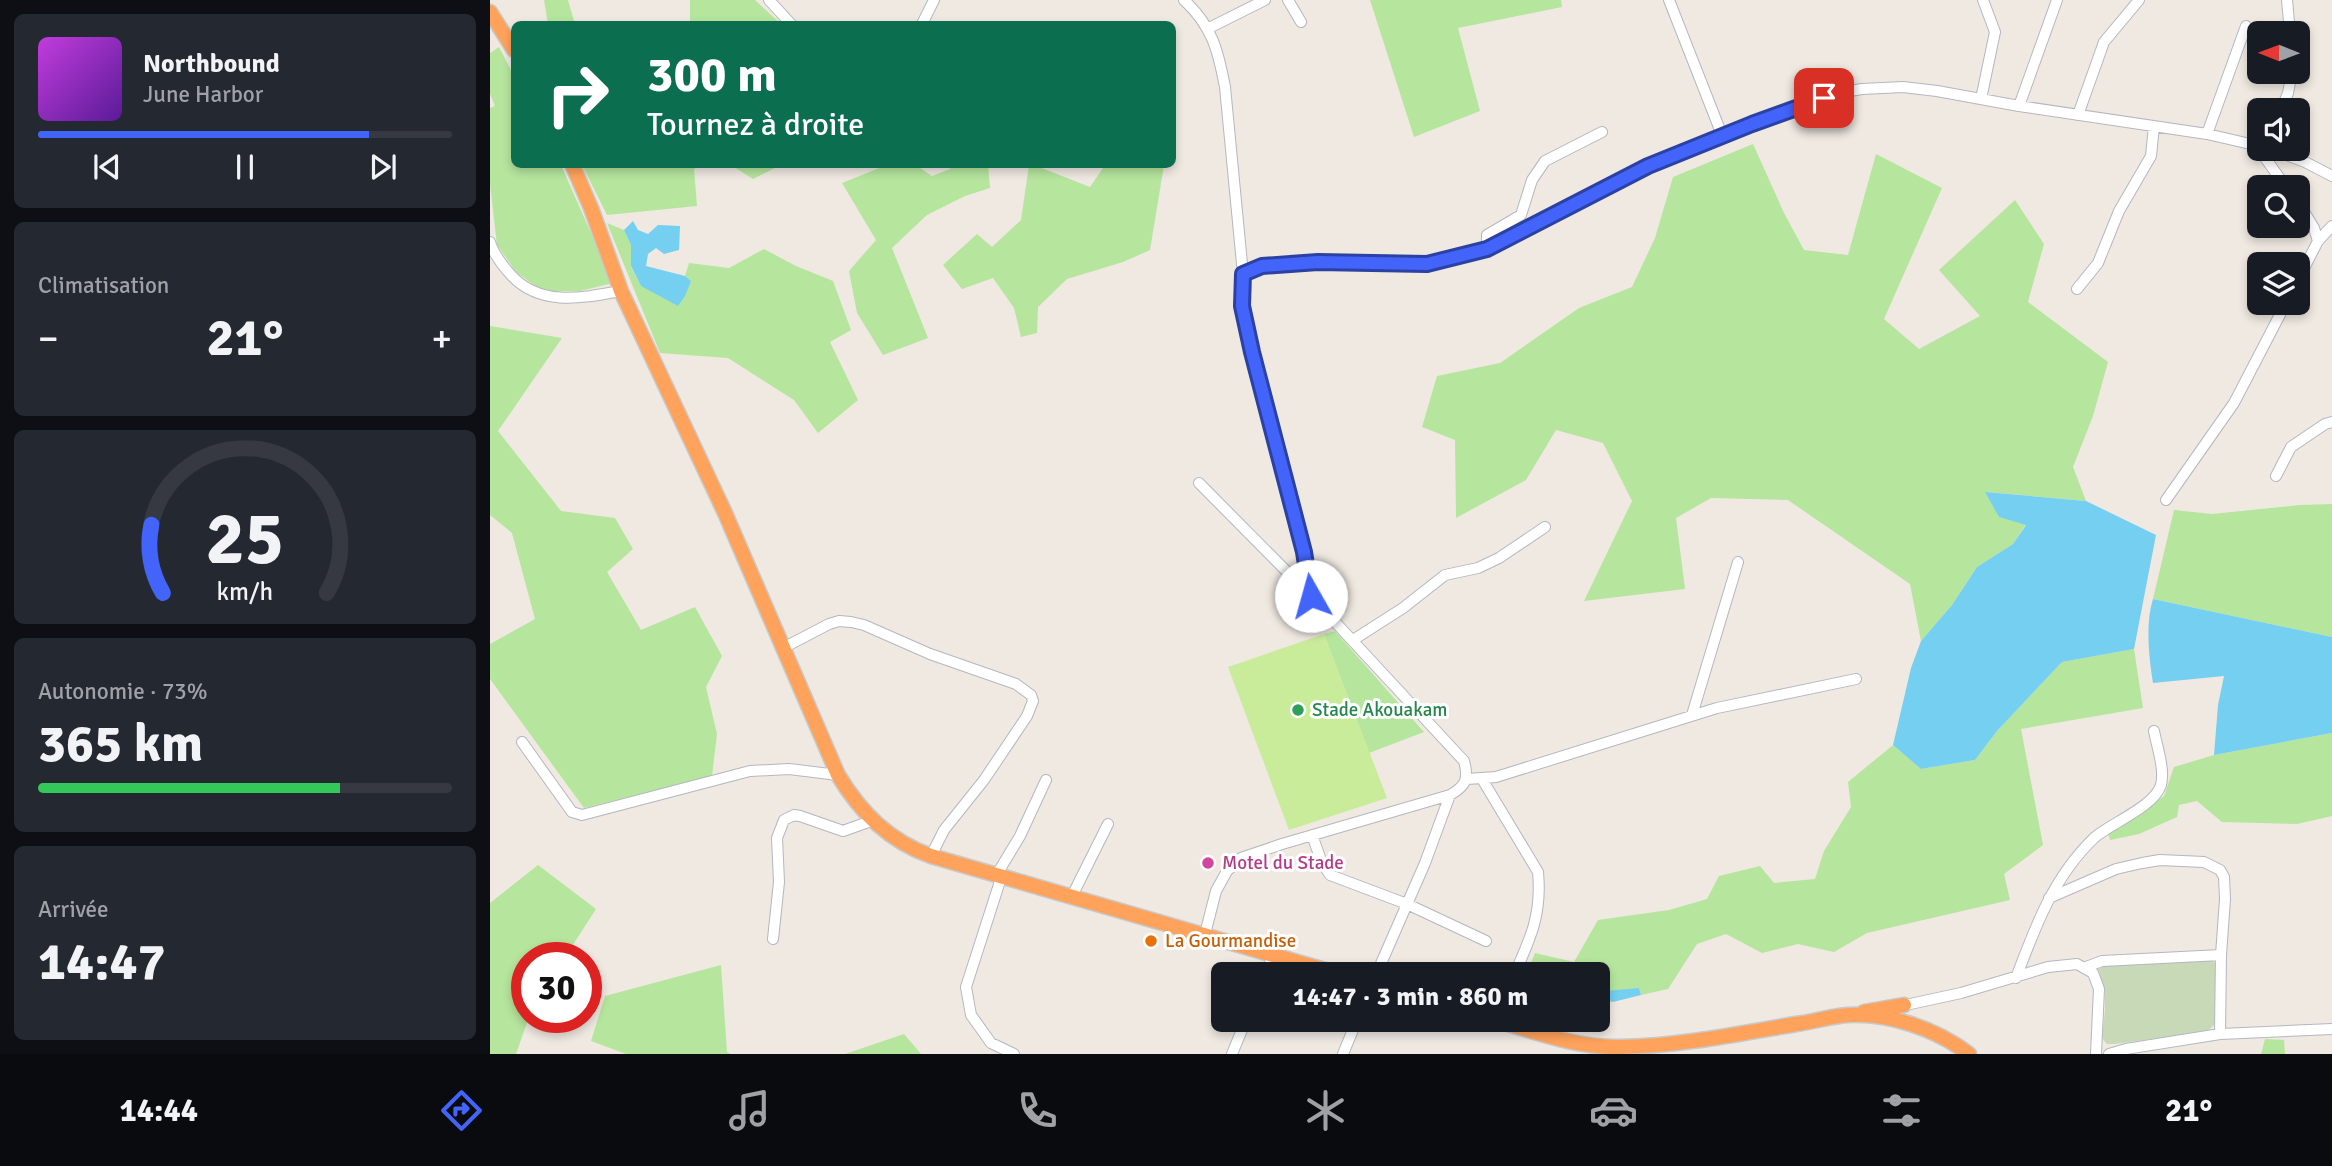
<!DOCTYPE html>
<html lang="fr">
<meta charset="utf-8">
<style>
:root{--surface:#171b24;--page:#242831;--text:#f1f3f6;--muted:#9ea1a6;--line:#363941;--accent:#4264fb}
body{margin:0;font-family:Signika,sans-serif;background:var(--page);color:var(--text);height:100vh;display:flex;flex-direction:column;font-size:26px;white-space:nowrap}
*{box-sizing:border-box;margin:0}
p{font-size:23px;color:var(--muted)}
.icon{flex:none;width:38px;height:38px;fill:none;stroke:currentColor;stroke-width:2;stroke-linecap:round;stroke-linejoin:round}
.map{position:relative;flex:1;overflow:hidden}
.sheet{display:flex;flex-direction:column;gap:14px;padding:14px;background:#0d0f14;width:490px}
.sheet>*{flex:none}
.top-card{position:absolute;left:21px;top:21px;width:665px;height:147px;border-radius:10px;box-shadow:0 4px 10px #0003;background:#0b6e4f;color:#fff;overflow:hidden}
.needle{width:46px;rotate:271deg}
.controls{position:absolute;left:1757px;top:21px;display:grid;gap:14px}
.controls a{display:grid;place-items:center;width:63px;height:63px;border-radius:10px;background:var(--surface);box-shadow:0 4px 10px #0003;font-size:35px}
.speed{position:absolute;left:21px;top:942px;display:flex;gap:14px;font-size:35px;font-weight:700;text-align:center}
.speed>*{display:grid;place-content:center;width:91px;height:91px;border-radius:50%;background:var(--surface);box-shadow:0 4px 10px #0003;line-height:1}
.speed .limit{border:10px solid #d22;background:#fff;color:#111}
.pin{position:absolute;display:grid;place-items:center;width:60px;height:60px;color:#fff;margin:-30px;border-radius:14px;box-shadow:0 4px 10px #0006}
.me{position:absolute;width:77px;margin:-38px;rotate:353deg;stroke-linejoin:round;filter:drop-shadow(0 0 5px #0008)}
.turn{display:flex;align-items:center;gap:24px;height:147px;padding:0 21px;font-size:32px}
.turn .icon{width:91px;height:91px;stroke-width:2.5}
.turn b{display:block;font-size:49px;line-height:60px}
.big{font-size:52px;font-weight:800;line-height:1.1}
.sheet .card{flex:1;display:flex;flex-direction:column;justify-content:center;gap:10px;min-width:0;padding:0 24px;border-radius:10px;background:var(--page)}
.sheet .dial{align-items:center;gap:0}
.dial svg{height:182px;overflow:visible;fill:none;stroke:var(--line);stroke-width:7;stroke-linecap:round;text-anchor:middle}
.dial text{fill:var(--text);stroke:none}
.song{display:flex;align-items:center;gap:21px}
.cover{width:84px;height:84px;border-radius:10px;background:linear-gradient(135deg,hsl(290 70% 55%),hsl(270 70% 35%))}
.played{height:7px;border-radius:4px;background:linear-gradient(90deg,var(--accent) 80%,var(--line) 80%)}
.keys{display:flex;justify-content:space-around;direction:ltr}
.heat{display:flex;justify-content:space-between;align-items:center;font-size:38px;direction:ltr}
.charge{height:10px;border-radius:5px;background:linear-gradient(90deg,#34c759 73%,var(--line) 0)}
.trip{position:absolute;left:721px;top:962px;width:399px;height:70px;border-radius:10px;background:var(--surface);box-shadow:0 4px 10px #0003;font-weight:800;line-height:70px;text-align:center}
.menu{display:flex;height:112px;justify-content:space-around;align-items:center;background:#090b0e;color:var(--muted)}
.menu .icon{width:49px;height:49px}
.menu .selected{color:var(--accent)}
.menu b{font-size:32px;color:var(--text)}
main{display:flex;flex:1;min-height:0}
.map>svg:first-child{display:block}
.green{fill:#b6e59e}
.cemetery{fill:#c8d9b8}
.pitch{fill:#c9ec9a}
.water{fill:#75cff0}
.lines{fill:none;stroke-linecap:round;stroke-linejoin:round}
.minor-casing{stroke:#b4b7c1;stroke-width:12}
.highway-casing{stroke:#c9c9c9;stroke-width:17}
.minor{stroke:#fff;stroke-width:10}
.highway{stroke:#ffa35c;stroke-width:14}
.route-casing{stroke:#2b41a3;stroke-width:18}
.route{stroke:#4264fb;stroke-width:12}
.leisure-dot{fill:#2e9e5b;stroke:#fff;stroke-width:2.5}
.hotel-dot{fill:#d1479c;stroke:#fff;stroke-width:2.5}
.food-dot{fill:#e8710a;stroke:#fff;stroke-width:2.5}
.labels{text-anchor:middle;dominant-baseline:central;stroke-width:6;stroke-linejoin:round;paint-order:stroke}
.leisure-label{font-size:19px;fill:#27864d;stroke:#fff;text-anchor:start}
.hotel-label{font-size:19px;fill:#b23c85;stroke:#fff;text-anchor:start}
.food-label{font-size:19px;fill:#c56008;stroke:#fff;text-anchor:start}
</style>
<main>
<section class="sheet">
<div class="card">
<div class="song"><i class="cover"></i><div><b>Northbound</b><p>June Harbor</p></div></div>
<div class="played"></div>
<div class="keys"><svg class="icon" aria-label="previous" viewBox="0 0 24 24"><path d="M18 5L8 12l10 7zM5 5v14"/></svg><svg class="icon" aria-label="pause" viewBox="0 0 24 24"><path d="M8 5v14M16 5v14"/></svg><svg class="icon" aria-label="next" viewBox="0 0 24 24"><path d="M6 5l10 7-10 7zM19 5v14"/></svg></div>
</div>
<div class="card"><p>Climatisation</p>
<div class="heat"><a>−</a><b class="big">21°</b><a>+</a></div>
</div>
<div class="card dial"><svg viewBox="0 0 100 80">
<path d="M14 69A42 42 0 1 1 86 69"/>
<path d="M14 69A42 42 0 0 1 9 39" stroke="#4264fb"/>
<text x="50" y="56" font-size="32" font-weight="700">25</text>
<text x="50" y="72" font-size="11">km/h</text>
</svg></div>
<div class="card"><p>Autonomie · 73%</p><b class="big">365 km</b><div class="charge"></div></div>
<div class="card"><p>Arrivée</p><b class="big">14:47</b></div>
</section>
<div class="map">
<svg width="1842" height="1054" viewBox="0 0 1842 1054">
<rect width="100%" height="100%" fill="#efe9e1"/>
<path class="green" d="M54,0H78L85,24H58Z
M200,0H265L291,24H200Z
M880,0H1071L1072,7L968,28L990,111L924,137Z
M9,47L24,76V164L71,165L123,283L90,291H53L27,273L7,245L0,184V108L5,106L0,94V53Z
M1263,144L1294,213L1314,250L1358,255L1386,154L1452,188L1394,319L1429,349L1490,316L1449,270L1525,200L1554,244L1538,302L1618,362L1603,416L1583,467L1596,501L1496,492L1509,517L1536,524L1523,544L1487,567L1462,605L1431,641L1420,584L1298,500L1221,498L1186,518L1195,589L1094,601L1142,501L1113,443L1066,430L1036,480L966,518L965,440L932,427L947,376L1010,363L1089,308L1142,287L1165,238L1183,177Z
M92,165H211L204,169L207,206L117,215Z
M241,165H291L263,179Z
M397,165H426L442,176L460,169L461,165H498L500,188L475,196L437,215L402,248L438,338L393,355L367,313L359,271L386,240L352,183Z
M539,165H544L600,187L615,165H674L660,250L633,262L577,279L548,307L547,333L531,337L524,308L503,278L472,289L453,265L487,234L502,247L531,220Z
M117,223L134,230L141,245V267L151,286L173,296L201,281L195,276L199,263L239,268L274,249L306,266L343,281L361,330L340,342L368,400L328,433L304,400L238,358L170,353Z
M0,326L72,338L8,431L71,511L125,518L143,549L117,572L151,630L205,607L232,656L216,687L227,734L222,776L94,808L0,679V644L45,619L22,533L0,515Z
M1842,504V637L1663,599L1684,510L1722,514L1810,505Z
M845,631L934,732L879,753L834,634Z
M1644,649L1653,708L1531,729L1553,845L1514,874L1520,900L1377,933L1344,952L1308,944L1272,953L1236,934L1207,944L1178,989L1151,995L1149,988L1114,998L1123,1002L1108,1003V975H1036L1045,953L1084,962L1108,920L1179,910L1217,899L1229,876L1270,866L1284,883L1325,879L1334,851L1361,807L1358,782L1403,745L1431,769L1485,760L1507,731L1572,662Z
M1842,733V816L1807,824L1732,822L1707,801L1689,805L1687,817L1649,834L1620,840L1618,833L1674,796L1684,767L1724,755Z
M48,865L106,909L75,957H37V1017H39L26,1054H0V903Z
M231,965L237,1052L241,1054H136L101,1041L115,996Z
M414,1034L431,1054H355Z
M1775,1039L1794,1040L1795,1054H1771Z"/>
<path class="cemetery" d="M1719,959L1726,964V1023L1718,1031L1625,1044H1617L1612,1038L1615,1010V991L1608,969L1618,964Z"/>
<path class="pitch" d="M834,634L897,798L799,830L738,667Z"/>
<path class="water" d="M143,221L148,230L158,234L168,225L190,226L189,250L174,254L166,248L158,254L156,266L195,276L201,281L195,296L188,306L151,286L141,266V245L134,230Z
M1495,492L1596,501L1666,535L1644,649L1572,662L1507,731L1485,760L1431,769L1403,745L1421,668L1431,641L1462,605L1487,567L1523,544L1536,525L1509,517Z
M1663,599L1842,637V733L1724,755L1728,705L1734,676L1663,683C1659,657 1655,624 1663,599Z
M1149,988L1151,995L1123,1002L1114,998L1115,991Z"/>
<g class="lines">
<g class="minor-casing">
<path id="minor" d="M279,0L301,24
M694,0C722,26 728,50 735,87L753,274
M798,0L811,22
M1179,0L1232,135
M1797,0L1800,33
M432,24L444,0
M719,28L775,0
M1491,99L1505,32L1493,0
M1529,106L1567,0
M1791,110L1798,93L1802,72
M1588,115L1614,42L1649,0
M1717,134L1756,26
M1766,145L1796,187
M1780,149L1815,162L1842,176
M1808,202L1824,228L1828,241
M0,242C4,255 12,265 21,275C50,307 92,298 131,291
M997,249V235L1031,215L1042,180L1055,161L1112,132
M1808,280L1828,241L1842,226
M1587,289L1608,263L1629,211L1661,156L1664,126
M1786,476L1801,447L1835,424L1842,422
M709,483L821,596
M1676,500L1744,403L1796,303
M863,640L913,608L955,575L988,568L1009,558L1055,527
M293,648L339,624L349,621L361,622L374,625L440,654L526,684L541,695L543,701L537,716L494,780L454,830L441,856
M1202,715L1248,562
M32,742L82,812L92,815L260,771L299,769L348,775
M977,779L1006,777L1227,708L1366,679
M992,779L1048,872C1052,913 1041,938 1024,975
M822,835L832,863L840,875L917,904L996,941
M507,874L530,836L556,780
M512,875L476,987L481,1015L501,1043L524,1054
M582,896L618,824
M1559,898L1626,869L1652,863L1670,860L1714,862L1730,870L1734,877L1735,899L1731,955L1730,1034
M715,934L726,891L737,871L751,858L792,844L960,795C976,786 979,779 974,761L821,596L815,552L802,509L752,306L753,274L772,266L828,262L937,264L997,249L1158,166L1314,104L1354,92L1372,89L1413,87L1447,91L1529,106L1717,134L1769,146
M283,939L289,882L287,838L294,820L304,815L310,816L353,831L381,821
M1596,967L1612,961L1731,955
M775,975L783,956
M886,975L935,863L960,795
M1526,978C1545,927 1564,876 1604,838C1621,823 1664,807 1671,785C1675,769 1667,747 1664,731
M1411,1006L1471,993L1558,967L1587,964L1603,973L1609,989L1606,1054
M742,1054L756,1020
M853,1054L867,1020
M1619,1054L1636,1049L1730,1034L1842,1029"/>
</g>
<g class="highway-casing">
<path id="highway" d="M0,12L24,50
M82,164L101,208L131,291L235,513L348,775C371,813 399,841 441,856L852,975
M1374,1012L1414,1005
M1005,1020C1046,1032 1087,1048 1130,1047C1189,1046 1248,1034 1306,1024C1323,1022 1341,1016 1358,1015C1400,1013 1446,1029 1479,1054"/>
</g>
<use href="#minor" class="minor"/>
<use href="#highway" class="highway"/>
</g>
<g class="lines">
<g class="route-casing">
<path id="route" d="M821,596L814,552L762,352L752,306L753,274L772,266L828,262L937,264L997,249L1158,166L1262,124L1334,98"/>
</g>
<use href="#route" class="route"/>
</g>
<circle class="leisure-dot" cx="808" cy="710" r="7"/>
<circle class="hotel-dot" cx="718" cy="863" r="7"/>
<circle class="food-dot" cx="661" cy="941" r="7"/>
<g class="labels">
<g class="leisure-label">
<text x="822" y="710">Stade Akouakam</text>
</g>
<g class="hotel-label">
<text x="732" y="863">Motel du Stade</text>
</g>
<g class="food-label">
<text x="675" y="941">La Gourmandise</text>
</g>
</g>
</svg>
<div class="controls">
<a><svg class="needle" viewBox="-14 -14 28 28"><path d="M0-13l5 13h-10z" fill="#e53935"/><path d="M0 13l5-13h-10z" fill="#9ea1a6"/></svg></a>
<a><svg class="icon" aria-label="sound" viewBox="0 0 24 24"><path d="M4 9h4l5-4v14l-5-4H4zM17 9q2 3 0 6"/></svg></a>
<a><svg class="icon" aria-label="search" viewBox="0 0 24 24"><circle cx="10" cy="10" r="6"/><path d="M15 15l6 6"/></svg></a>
<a><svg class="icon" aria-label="layers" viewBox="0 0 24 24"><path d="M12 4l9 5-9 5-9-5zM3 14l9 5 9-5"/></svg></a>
</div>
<div class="speed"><div class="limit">30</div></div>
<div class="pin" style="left:1334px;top:98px;background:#d93025"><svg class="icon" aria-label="arrive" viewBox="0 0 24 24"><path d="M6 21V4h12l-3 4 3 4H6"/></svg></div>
<svg class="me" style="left:821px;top:596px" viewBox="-20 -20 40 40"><circle r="19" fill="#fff"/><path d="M0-13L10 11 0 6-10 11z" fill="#4264fb"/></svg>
<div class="trip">14:47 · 3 min · 860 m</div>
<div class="top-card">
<div class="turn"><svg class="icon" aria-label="right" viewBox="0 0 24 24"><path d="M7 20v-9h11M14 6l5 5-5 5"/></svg><div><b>300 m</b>Tournez à droite</div></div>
</div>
</div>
</main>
<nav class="menu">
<b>14:44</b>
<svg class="icon selected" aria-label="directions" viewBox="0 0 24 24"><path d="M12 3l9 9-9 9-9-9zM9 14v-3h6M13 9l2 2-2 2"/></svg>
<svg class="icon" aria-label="music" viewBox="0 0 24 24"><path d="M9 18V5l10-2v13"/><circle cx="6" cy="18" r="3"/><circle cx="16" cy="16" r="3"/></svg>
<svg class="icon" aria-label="phone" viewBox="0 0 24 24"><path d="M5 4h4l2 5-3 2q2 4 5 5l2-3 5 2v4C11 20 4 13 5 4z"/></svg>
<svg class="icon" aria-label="climate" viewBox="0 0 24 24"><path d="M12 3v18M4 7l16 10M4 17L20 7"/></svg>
<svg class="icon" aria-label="car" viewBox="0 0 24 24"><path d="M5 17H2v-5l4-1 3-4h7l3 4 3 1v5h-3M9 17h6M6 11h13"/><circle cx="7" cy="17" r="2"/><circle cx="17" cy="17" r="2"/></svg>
<svg class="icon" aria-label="filters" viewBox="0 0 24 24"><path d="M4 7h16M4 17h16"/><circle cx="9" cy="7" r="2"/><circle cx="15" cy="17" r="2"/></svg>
<b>21°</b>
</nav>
